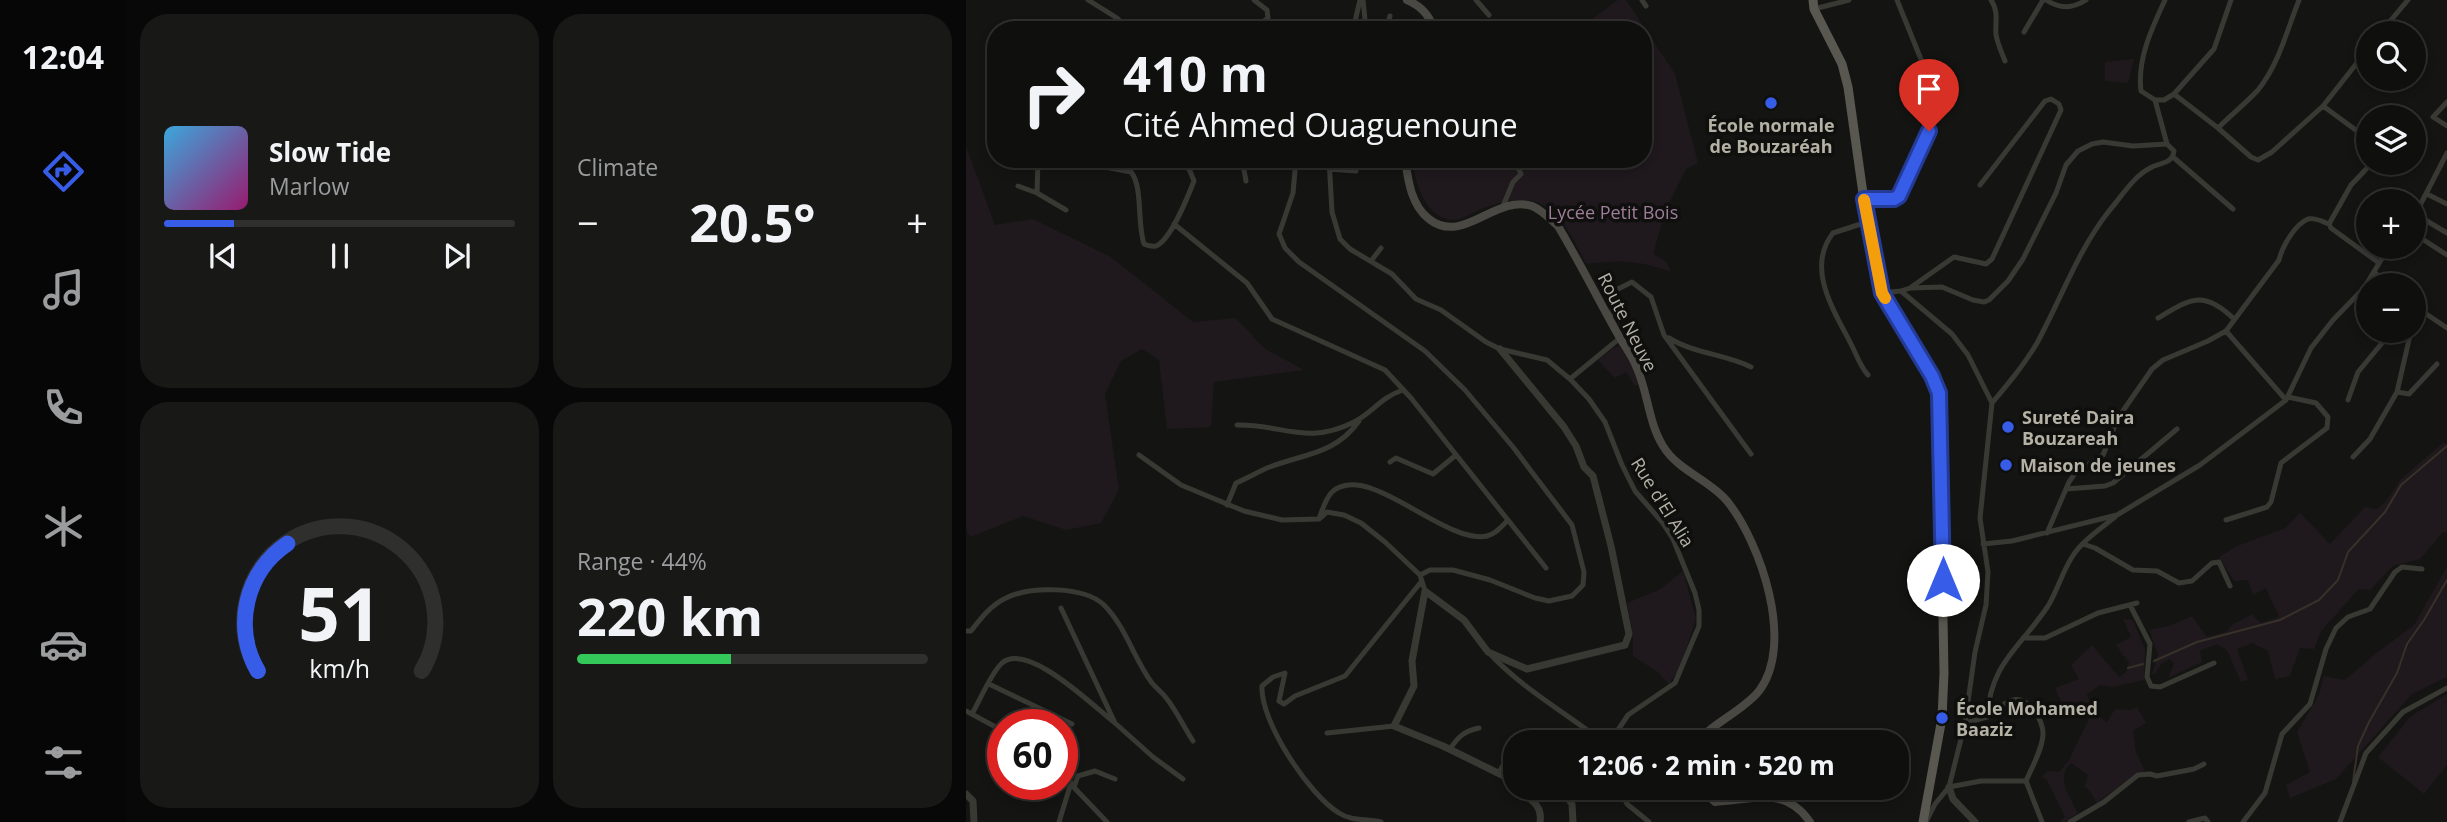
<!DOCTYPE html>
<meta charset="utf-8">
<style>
:root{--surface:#0f0f0e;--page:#181817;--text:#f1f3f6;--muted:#9b9c9e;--line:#2f2f2e;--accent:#375de8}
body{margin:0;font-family:"Open Sans",sans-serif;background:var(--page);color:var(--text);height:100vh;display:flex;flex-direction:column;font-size:26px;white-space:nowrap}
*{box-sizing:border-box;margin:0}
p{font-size:23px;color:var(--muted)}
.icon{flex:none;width:38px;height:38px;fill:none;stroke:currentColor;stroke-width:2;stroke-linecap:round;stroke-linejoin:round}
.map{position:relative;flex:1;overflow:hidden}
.details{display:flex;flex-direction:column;gap:14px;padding:14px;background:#080808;width:840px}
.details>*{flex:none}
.guide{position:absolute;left:21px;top:21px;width:665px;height:147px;border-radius:28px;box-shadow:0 4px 10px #0003,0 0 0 2px var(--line);background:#0f0f0e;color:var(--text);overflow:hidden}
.tools{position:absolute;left:1390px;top:21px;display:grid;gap:14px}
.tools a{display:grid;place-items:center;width:70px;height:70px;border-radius:50%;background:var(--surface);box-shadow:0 4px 10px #0003,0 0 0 2px var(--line);font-size:35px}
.speed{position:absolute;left:21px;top:709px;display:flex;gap:14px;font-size:35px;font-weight:700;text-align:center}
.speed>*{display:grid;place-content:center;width:91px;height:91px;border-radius:50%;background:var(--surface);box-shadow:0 4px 10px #0003,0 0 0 2px var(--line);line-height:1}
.speed .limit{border:10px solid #d22;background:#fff;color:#111}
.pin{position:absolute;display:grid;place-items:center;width:60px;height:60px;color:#fff;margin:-72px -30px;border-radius:50% 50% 50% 0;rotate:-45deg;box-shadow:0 0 7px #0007}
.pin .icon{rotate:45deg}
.me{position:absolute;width:77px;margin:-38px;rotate:0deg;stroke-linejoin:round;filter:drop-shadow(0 0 5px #0008)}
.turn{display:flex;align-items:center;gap:24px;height:147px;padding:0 21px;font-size:32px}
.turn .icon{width:91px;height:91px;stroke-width:2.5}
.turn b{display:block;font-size:49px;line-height:60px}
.big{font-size:52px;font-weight:700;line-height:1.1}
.details .tile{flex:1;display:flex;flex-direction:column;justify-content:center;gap:10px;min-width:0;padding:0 24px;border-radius:28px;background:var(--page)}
.details .dial{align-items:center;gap:0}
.dial svg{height:182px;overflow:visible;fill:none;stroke:var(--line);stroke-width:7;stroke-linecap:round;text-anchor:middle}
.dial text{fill:var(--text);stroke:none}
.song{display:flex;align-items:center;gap:21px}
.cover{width:84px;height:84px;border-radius:10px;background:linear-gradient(135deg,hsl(200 70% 55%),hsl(320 70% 35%))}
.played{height:7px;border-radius:4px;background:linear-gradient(90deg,var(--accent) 20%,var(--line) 20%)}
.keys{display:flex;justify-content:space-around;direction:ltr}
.heat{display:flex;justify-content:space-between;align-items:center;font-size:38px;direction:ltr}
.charge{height:10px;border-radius:5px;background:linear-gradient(90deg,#34c759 44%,var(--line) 0)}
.details .tiles{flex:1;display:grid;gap:14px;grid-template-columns:repeat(2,1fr)}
.trip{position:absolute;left:537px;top:730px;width:406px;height:70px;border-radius:28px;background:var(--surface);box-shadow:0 4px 10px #0003,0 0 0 2px var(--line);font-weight:700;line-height:70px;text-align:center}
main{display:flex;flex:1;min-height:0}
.dock{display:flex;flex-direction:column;width:126px;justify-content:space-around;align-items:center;background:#060606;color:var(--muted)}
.dock .icon{width:49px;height:49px}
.dock .current{color:var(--accent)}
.dock b{font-size:32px;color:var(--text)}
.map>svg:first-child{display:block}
.green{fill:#1f191d}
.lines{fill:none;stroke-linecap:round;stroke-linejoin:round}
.stream{stroke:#37312a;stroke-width:2}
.minor{stroke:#393934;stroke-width:5}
.tertiary{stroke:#393934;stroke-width:7}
.secondary{stroke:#494842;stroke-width:8}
.primary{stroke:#585750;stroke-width:9}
.route-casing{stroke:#243c97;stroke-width:18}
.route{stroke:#375de8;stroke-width:12}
.slow{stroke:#f59e0b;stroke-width:12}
.poi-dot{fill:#375de8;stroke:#0f0f0e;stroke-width:2.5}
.labels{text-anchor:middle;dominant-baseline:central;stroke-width:7;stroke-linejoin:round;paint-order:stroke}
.poi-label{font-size:18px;font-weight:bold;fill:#b4b1a5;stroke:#0f0f0e;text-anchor:start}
.park-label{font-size:18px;fill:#9e7d98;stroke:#0f0f0e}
.street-label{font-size:18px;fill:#b4b1a5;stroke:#0f0f0e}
</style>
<main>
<nav class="dock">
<b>12:04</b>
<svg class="icon current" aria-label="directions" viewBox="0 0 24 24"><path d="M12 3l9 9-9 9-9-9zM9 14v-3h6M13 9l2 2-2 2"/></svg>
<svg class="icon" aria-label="music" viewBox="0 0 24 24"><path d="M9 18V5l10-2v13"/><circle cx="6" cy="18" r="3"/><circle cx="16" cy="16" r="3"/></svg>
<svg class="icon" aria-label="phone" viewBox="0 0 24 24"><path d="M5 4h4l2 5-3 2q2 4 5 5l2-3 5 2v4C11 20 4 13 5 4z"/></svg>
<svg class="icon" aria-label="climate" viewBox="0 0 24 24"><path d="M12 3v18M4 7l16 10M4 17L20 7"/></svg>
<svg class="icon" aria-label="car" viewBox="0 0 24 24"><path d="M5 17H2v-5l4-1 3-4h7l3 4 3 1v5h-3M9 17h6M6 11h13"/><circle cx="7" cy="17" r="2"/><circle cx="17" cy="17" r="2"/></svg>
<svg class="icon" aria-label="filters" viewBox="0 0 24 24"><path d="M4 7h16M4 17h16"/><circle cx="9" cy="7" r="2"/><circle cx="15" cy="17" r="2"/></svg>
</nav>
<section class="details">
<div class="tiles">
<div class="tile">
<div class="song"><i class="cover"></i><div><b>Slow Tide</b><p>Marlow</p></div></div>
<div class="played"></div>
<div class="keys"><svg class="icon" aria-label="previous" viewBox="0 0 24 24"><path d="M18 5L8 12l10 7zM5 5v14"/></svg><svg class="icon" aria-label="pause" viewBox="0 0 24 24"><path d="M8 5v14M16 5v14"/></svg><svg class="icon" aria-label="next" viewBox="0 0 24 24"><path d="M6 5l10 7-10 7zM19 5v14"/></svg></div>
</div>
<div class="tile"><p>Climate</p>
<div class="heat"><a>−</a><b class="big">20.5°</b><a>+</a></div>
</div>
<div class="tile dial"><svg viewBox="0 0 100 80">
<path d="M14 69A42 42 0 1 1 86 69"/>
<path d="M14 69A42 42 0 0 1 27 13" stroke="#375de8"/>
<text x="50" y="56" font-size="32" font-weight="700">51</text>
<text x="50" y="72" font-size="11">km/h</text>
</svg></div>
<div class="tile"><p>Range · 44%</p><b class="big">220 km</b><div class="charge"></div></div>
</div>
</section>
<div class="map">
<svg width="1481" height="822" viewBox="0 0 1481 822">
<rect width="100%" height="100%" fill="#141413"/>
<path class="green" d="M652,0H660L709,74L732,163L720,169L700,209L687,254L700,261L705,272C670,260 656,260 620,264C610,245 600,220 581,207C559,193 530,203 508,212C503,215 494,220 488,220C460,220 448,182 447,159H677V30H611Z
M1168,59L1162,83L1139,81V62Z
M0,146L29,225L67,219L145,257L227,322L270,318L298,348L338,370L248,382L245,427L201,429L193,360L176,349L155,361L139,394L153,490L135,523L100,530L57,516L4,537L0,528Z
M653,346L667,367L674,384L669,386L660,372L649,378L632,360L647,348Z
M1478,442L1481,444V533L1477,532L1454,559L1427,566L1404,590L1393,589L1355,631L1348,649L1334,648L1324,676L1309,679L1302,651L1287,643L1271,649L1282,680L1275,682L1261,650L1251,644L1234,651L1236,662L1202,678L1208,664L1204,659L1196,663L1189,674H1186L1192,654L1183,630L1203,626L1226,616L1241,637L1260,632L1267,624L1286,614L1295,623L1313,617L1300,588L1287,595L1282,580L1268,581L1253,557L1271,546L1319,528L1334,513L1364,544L1399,507L1411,509L1421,500L1434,480Z
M1481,567V677L1446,694L1370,779L1324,798L1320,785L1344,772L1331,732L1353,695L1358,676L1379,680L1408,655L1448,625Z
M717,571L730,619L714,668L703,684L692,672L667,656V635L661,603L693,590Z
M1157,619L1167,620L1179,650L1178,680L1146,687L1134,685L1121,694L1124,703L1115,710L1112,704L1097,707L1089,688L1113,679L1105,665L1126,645L1153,677L1160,672L1163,663L1150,645L1165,637Z
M1481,694V765L1458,794L1412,757L1444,717Z
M1171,707L1180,723L1167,731L1170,752L1179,771L1168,775L1131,803L1123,790L1118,787L1122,775L1105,763C1089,778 1104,797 1112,813L1099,822H1093L1099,817L1081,780L1076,777L1082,771L1093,772L1103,760L1126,712L1141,722L1149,709L1163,710Z"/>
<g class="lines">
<path class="stream" d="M1188,661L1231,642L1314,620L1353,600L1372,580L1382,552L1419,512L1435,485L1481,446
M1162,668L1177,664
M1387,782L1392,746L1403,722L1431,673L1441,644L1458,620L1481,580"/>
<path class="minor" d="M122,0L151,18L156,23L155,30
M397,0L400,30
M510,0L523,15
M676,0L680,6
M1025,0C1033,12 1029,21 1030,34C1031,43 1036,53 1039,61
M1080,0C1094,9 1106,9 1120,0
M1199,0C1186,28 1171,59 1175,91L1189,100H1198L1208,94L1248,49L1265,0
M848,9L883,0
M156,23L173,30
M286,30L302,18L301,10L288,0
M387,30L394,0
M420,30L424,16
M1058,32L1077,0
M1414,33L1442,0
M1208,94L1252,128L1285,157L1292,160L1306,152L1357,106L1402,49
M1481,102L1467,117L1481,126
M1357,106L1402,139
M1252,128C1265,115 1280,103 1292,90C1313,64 1321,30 1333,0
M1207,157L1267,209
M72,159L71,193L100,210
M97,159L165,172C177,186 171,224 178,244C183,246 185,247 190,246C205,240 222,196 228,181L224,171L215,159
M144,159L155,168
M276,159L280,181
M330,159L327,193L313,234L319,248L333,262L459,351L499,390L547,447L606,525L618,572L617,585L606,596L583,601L569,598L524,580L487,570H464L454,575
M363,159L366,212L374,239L384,249L426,274L450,299L475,310L520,342L534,349L581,360L604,379L623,399L639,422L656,465L669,491L696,522L707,539L729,593L733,610V626L709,683L662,715L644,742
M1406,163L1385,185L1363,224L1365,228L1413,263
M363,169L390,171
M52,186L71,193
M1461,194L1481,204
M898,199H927L933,196L968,114L970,100L967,89L931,0
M537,206L547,182L555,174L548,159
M1451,215L1481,233
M1447,219L1481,153
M901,222L867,233C839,269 869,312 886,346C891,356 894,366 902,375
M208,224L281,283L306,319L419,370L445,398L580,568
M1447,233L1481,255
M405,261L415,248
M1409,273L1424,285
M944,288L988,257L1020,264L1026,259L1095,110L1093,104L1085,99L1079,101L1014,185
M935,291L944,288L976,287L1007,300L1018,302L1023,300L1042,281L1057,259L1090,193L1100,165L1112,151L1126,144L1137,142L1167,146L1201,144
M916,293L935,291L986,334L1002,355L1026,403L1014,518L1022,572L1020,605L1009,652L999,723L983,787L969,804L960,822
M1447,305L1481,328
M644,318L652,289L666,282L685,297L698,335L785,454
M1192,318C1224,299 1237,289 1268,319
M1260,331L1320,400
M703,338C729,354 759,354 785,367
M604,379L654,338
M1431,392L1443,394L1471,364
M1382,400L1392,372L1426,331
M1026,403C1042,384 1058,365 1071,343C1095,299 1112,250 1143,211C1155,197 1168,176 1184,168C1194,162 1206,165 1208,151L1201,144L1189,100
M271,425C316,424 341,446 388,422C408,412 413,398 437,390
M173,455L215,485L278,511L316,520L353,519L361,512L378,515L395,523L419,542L454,575L459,591
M1387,457L1404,439L1431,392L1445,331
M424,462L430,458L467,474L490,455
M1100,489L1139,486L1147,483L1211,429
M261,505L270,483C280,479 290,473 301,468C336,454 369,455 393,421
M354,516C357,508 360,498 366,492C402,460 478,545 521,536C530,534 536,526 542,520
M1260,520L1301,507L1305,502L1315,463L1361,428L1362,417L1350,403L1322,397
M1081,533L1103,482L1110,472L1137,455L1152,418L1186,369L1197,360L1242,341L1260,331L1313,260C1316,247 1329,224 1342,219C1349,217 1357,222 1363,224
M1017,544L1046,541L1151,515L1234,465L1320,400L1345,348L1367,320L1398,288L1423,247
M1117,544L1129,548L1167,570L1191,571L1213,583L1226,581L1246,563L1253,562L1264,586
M1164,605L1184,644L1181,677L1185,686L1194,687L1248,663
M0,631H5C15,618 25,605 40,598C64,586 118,586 138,605C160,627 168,659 186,683C191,689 197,693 201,699C211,712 218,727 227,741
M1057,638H1079L1132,613L1171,603
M524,654C557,689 600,713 637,742
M23,684L106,724
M0,711L37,731
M6,714C14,700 25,673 36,663C62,641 128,707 149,723L95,608
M1021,717C1028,712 1036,704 1044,701C1061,693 1078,720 1077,735C1076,750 1066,767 1060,781L1076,822
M149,723L187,757L217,779
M999,723L1021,717C1025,662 1054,648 1082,606C1091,591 1096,573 1106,557C1116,541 1134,529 1149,517
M71,724L78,712
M361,733L428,726
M484,749C492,737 498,731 513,728
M96,775L141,822
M108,787L112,776L129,771L149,779
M983,787L1015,781H1060
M653,788L661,804L683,822
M656,794L669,788
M93,822L105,783
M415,822C400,818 387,822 373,813C343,795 294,721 296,686L307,677L319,673L313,701L318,704L329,696L379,676L455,582
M1104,822L1138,802L1172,775L1184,774L1191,776L1228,769L1238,764
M1223,822L1239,818L1242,822
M1277,822L1299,793L1316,734L1344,704L1360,649L1370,628L1382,617L1404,609L1429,572L1436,567L1456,569
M1374,822L1400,753L1437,712L1481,688"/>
<path class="tertiary" d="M534,349L598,427L610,446L618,467L627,476L645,546L663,634L659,645L561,669L522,652L498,620L459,591L446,661L448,686L428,726L477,746L538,776
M550,762H540L535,771L550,787
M983,787L987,799L1009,822
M550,788C562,799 577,803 574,822
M594,788L606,804L607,822
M0,794L7,801L8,822"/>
<path class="secondary" d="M441,0C455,6 464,15 468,30
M439,159C442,180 445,205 463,219C497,246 529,194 566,206C576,210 584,219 592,226C614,263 633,301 654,338C659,347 666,356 670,366C682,391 682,422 697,446C712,471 744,480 761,501C795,543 829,644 793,691C777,711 746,723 732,742
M733,788L749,802C786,800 819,785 844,822"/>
<path class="primary" d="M847,0L848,9L876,64L882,87L901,222L916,293L966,376L973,393L978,673L976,718L957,822"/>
</g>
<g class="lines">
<g class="route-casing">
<path id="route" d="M963,131L933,196L928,199H898L916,293L966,376L973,393L977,580"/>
</g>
<use href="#route" class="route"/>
<path class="slow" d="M898,200L916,293L919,298"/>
</g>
<g class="poi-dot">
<circle cx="805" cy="103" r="7"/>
<circle cx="1042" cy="427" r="7"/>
<circle cx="1040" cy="465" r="7"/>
<circle cx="976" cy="718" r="7"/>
</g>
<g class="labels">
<g class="poi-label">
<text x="805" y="125" text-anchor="middle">École normale<tspan x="805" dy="21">de Bouzaréah</tspan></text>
<text x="1056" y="417">Sureté Daira<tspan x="1056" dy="21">Bouzareah</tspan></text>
<text x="1054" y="465">Maison de jeunes</text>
<text x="990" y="708">École Mohamed<tspan x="990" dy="21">Baaziz</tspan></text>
</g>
<g class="park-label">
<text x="647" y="212">Lycée Petit Bois</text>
</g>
<g class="street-label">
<text transform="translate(662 322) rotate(63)">Route Neuve</text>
<text transform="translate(697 502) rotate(58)">Rue d'El Alia</text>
</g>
</g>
</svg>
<div class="tools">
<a><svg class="icon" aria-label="search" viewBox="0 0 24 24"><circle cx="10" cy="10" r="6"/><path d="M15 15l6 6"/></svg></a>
<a><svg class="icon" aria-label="layers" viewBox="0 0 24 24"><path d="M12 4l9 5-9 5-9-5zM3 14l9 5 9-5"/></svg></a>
<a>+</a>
<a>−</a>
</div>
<div class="speed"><div class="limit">60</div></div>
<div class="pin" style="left:963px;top:131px;background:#d93025"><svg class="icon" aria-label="arrive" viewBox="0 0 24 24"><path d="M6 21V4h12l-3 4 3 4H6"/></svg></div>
<svg class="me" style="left:977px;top:580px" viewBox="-20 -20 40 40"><circle r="19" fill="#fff"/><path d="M0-13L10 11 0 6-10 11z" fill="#375de8"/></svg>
<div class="trip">12:06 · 2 min · 520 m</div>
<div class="guide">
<div class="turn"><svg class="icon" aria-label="right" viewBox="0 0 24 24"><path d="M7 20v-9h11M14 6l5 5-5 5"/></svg><div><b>410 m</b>Cité Ahmed Ouaguenoune</div></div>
</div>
</div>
</main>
